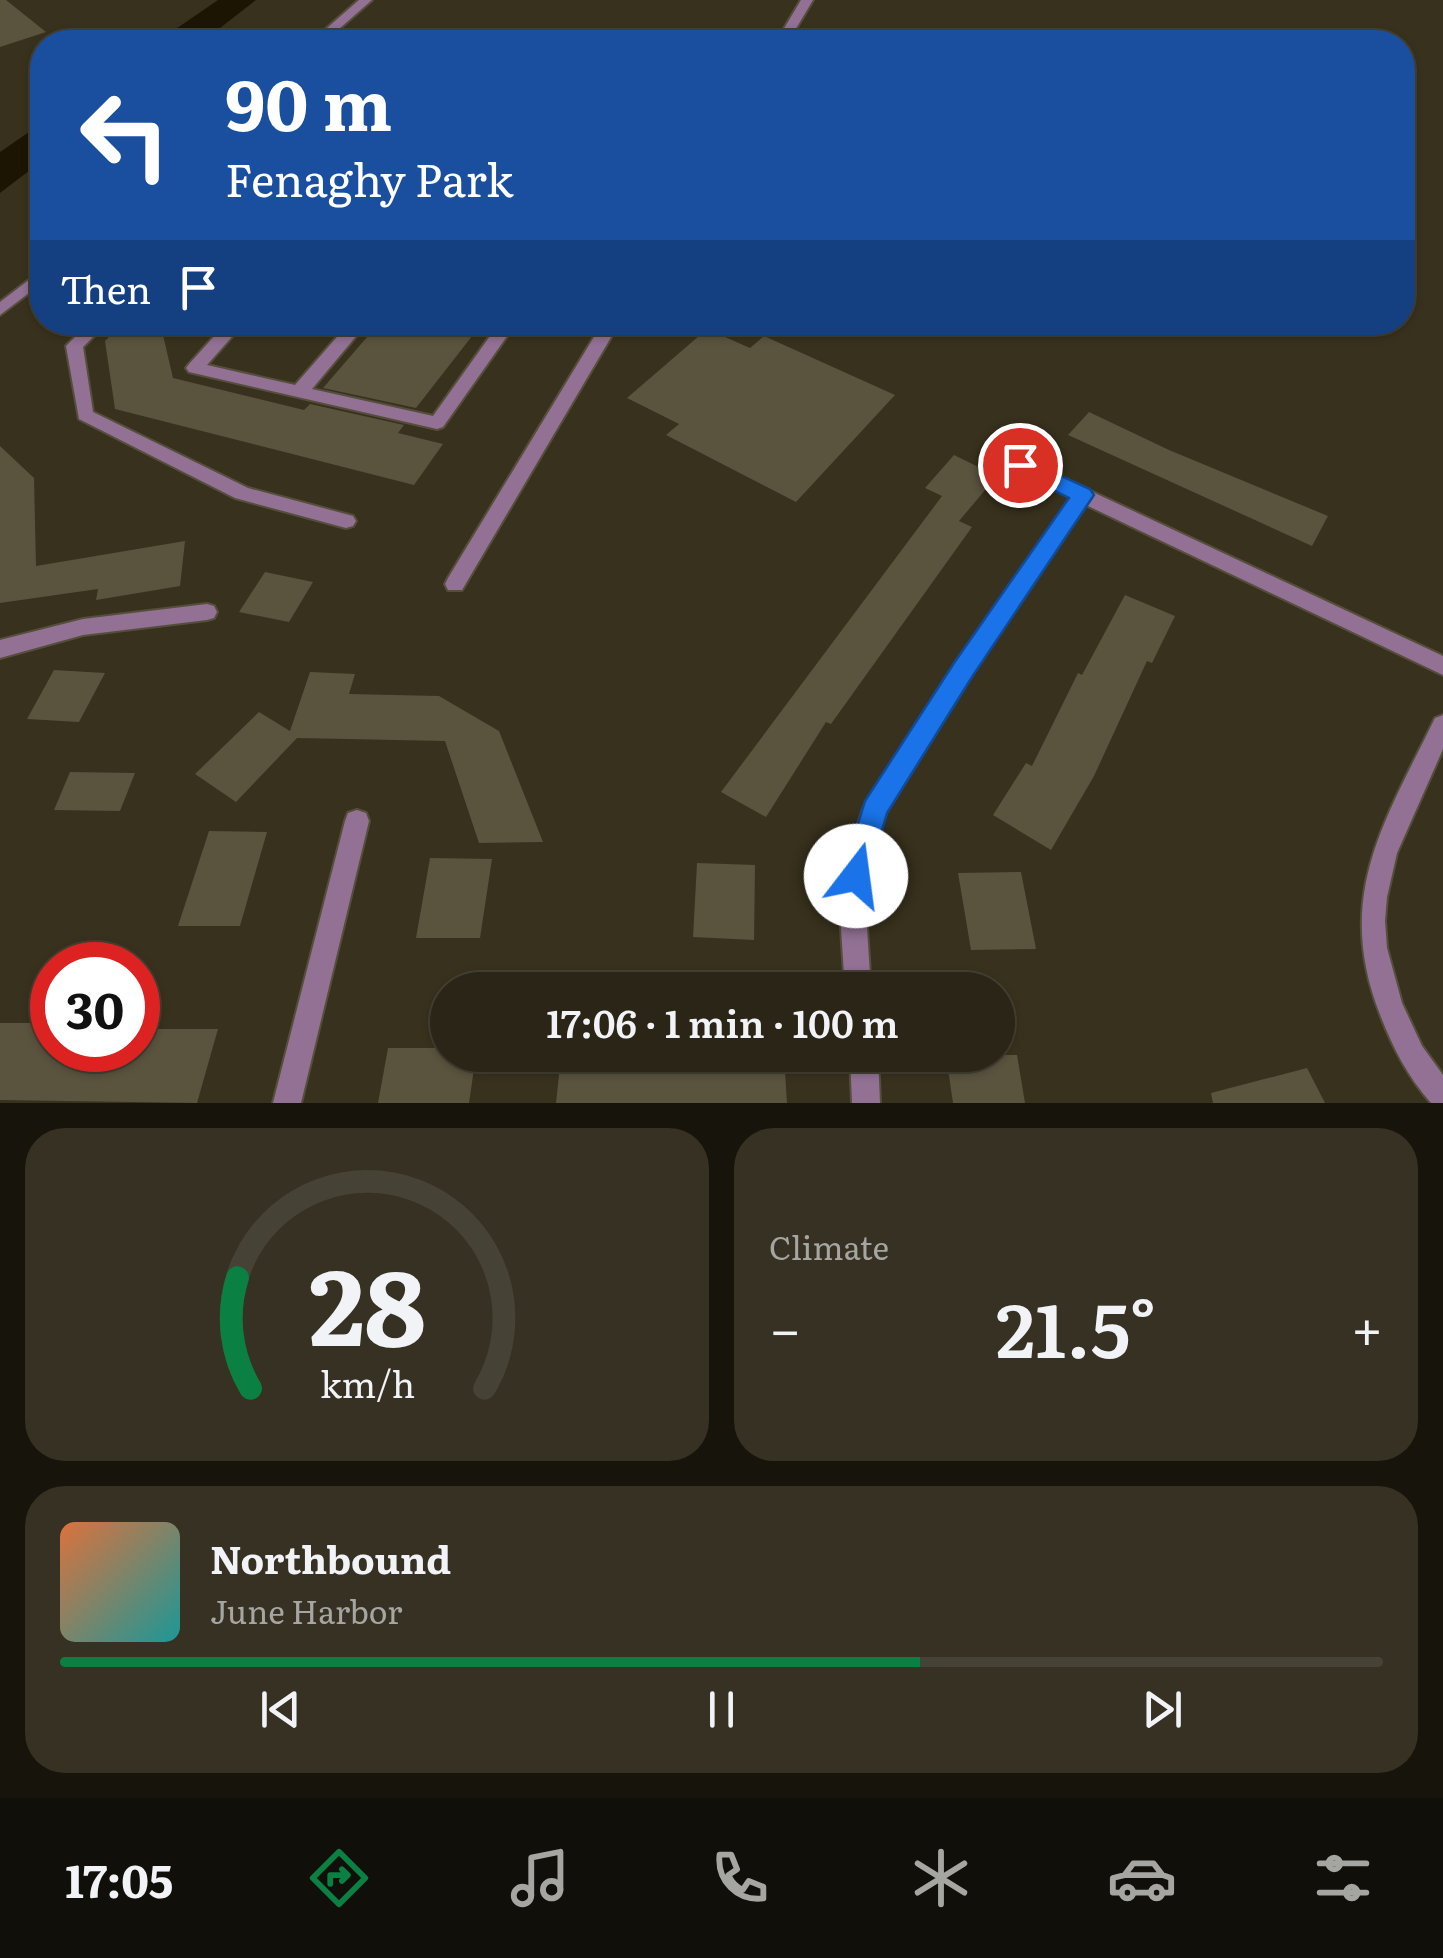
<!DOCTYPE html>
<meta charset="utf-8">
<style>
:root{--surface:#2a2516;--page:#363123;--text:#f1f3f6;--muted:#a5a5a1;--line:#464235;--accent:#0b8043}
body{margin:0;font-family:Literata,serif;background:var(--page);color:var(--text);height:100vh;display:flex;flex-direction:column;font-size:38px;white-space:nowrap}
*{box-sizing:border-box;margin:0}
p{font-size:32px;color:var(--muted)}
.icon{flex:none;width:55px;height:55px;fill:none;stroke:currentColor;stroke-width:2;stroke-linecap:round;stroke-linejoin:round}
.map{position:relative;height:1103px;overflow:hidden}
.sheet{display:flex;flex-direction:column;gap:25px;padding:25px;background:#17140c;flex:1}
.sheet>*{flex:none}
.guide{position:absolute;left:30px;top:30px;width:1385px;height:305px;border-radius:40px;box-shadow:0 2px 8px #0004,0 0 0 2px var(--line);background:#1a4fa0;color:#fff;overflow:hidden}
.speed{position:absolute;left:30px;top:942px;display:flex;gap:20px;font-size:50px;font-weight:700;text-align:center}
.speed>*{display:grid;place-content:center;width:130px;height:130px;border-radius:50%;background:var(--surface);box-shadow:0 2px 8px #0004,0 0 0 2px var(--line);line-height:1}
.speed .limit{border:15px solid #d22;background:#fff;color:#111}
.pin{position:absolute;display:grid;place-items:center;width:85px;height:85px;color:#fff;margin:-42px;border:5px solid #fff;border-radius:50%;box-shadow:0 2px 10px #0007}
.me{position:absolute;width:110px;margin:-55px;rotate:15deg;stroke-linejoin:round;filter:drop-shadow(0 0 8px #0008)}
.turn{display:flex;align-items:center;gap:35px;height:210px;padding:0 30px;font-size:45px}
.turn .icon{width:130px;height:130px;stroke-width:2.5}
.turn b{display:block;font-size:70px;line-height:85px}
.then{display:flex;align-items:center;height:95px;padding:0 30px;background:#0003;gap:20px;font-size:38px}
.big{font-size:75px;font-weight:600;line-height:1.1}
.sheet .widget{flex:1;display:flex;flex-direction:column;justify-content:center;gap:15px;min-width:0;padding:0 35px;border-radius:40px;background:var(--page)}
.sheet .dial{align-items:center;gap:0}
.dial svg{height:260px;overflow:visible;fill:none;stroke:var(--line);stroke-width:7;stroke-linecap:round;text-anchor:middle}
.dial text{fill:var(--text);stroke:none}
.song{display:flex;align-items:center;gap:30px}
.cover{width:120px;height:120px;border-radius:15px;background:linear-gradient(135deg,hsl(20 70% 55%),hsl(180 70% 35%))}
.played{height:10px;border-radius:5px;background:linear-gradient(90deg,var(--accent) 65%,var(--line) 65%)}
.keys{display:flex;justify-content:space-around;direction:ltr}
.heat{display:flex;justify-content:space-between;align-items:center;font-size:55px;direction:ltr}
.sheet .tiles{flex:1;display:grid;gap:25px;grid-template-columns:1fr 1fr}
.widget:last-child{grid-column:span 2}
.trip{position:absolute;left:430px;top:972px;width:585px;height:100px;border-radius:50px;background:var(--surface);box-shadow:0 2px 8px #0004,0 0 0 2px var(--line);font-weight:600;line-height:100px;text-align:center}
.tab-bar{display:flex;height:160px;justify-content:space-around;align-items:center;background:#110f09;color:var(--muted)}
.tab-bar .icon{width:70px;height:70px}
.tab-bar .active{color:var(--accent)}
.tab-bar b{font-size:45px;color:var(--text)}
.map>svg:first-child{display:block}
.water{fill:#1c1503}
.building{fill:#5a533e}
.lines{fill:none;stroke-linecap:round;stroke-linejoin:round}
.service-casing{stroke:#544e3b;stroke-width:4}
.minor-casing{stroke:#544e3b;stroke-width:4}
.tertiary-casing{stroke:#544e3b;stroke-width:4}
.service{fill:#927194;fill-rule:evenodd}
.minor{fill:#927194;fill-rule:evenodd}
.tertiary{fill:#927194;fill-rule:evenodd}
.route{fill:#1a73e8;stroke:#114b97;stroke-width:2.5}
</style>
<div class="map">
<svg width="1443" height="1103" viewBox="0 0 1443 1103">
<rect width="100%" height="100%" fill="#38311d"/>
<path class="water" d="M218,0H256L202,42H157Z
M42,123V161L0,193V152Z"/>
<path class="building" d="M0,0H6L46,32L0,47Z
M124,322H160L173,378L304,410L310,404L404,425L398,433L443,444L414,485L115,409L105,341Z
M380,322H483L416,408L323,388Z
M707,329L750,348L764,336L895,395L796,502L666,435L679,424L627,398Z
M1089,412L1169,450L1328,516L1312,546L1068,435Z
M0,446L34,478L36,566L185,541L180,586L96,600L98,589L0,603Z
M954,455L997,476L959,521L972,527L831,724L826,722L766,817L721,792L942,496L925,488Z
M265,572L313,582L289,622L239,612Z
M1125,595L1175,616L1152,663L1147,661L1094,776L1051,850L993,815L1026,763L1032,766L1078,673L1082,675Z
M54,670L105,673L79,722L27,719Z
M310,672L355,674L349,694L439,696L499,731L543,842L479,843L445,741L297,738L236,802L195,774L259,712L290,731Z
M70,772L135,773L120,811L54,810Z
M209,831L267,832L240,926H178Z
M430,858L492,859L480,938H416Z
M697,863L755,865L754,940L693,937Z
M1021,872L1036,949L971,950L958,873Z
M0,1023H52V1050H138V1029H218L197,1103L0,1100Z
M388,1048H448V1055H476L469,1103H378Z
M946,1055H1017L1025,1103H953Z
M561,1056H784L787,1103H556Z
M1307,1068L1325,1103H1213L1211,1093Z"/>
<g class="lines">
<g class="service-casing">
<path id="service" d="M90,322H108L83,347L93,412L248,488L353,516L356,521L353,526L346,528L235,498L79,419L66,346Z
M227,322H245L207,365L295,385L350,322H368L312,389L433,416L500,322H517L443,427L437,429L189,372L186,368L189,364Z"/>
</g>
<g class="minor-casing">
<path id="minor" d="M801,0H813L788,42H776Z
M603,322H620L462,590H448L445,584L448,578Z
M1020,458L1443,656V675L1086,505L971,676L886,813L872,854L865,897L871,990H845L839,897L848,854L863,809L955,664L1071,497L1013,470L1011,465Z
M207,604L214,606L217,612L214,618L207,620L83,635L0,658V640L83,619Z
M1443,715V749L1397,853L1387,897L1385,921L1387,948L1402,1003L1422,1046L1443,1075V1103H1431C1408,1077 1393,1048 1381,1017C1333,897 1384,823 1435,718Z
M357,810L366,813L369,821L301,1103H273L345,821L348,813Z
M850,1055H878L880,1103H852Z"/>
</g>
<g class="tertiary-casing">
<path id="tertiary" d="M359,0H372L324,42H311Z
M42,270V283L0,315V302Z"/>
</g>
<use href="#service" class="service"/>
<use href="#minor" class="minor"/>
<use href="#tertiary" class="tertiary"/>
</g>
<path class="route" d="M1020,457L1090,489L1094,495L972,677L887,813L866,885L856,889L846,885L842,876L865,801L954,663L1069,498L1013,470L1010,465Z"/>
</svg>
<div class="speed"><div class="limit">30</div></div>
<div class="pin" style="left:1020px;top:465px;background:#d93025"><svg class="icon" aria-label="arrive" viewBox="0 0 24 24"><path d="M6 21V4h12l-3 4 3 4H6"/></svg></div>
<svg class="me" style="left:856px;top:876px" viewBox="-20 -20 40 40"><circle r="19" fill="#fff"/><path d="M0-13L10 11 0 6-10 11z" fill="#1a73e8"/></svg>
<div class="trip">17:06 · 1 min · 100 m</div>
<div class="guide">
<div class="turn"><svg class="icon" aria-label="left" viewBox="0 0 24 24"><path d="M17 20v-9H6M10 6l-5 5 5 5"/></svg><div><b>90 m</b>Fenaghy Park</div></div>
<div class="then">Then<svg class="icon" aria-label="arrive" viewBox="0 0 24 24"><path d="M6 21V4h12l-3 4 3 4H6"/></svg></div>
</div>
</div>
<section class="sheet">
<div class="tiles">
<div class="widget dial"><svg viewBox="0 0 100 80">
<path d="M14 69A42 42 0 1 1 86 69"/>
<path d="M14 69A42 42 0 0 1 10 35" stroke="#0b8043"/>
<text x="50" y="56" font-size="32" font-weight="700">28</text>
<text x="50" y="72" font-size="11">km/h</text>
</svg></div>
<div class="widget"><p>Climate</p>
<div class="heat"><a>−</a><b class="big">21.5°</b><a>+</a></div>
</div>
<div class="widget">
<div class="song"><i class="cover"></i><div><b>Northbound</b><p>June Harbor</p></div></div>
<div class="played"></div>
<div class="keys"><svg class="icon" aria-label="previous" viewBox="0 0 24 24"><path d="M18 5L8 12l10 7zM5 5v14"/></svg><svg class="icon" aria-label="pause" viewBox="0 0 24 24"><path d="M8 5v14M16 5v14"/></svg><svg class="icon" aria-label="next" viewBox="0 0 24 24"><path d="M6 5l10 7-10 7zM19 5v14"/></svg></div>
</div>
</div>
</section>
<nav class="tab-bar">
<b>17:05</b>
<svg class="icon active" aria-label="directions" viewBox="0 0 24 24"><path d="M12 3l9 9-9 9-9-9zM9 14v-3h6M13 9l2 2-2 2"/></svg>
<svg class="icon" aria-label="music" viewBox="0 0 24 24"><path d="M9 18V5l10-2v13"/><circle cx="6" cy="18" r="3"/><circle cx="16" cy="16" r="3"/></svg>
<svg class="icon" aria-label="phone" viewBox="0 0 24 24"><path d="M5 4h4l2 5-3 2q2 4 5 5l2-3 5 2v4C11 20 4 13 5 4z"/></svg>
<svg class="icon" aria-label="climate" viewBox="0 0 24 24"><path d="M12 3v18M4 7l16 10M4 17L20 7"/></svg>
<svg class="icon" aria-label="car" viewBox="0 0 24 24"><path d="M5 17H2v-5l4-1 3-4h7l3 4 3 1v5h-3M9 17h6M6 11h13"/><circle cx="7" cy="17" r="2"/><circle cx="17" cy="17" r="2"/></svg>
<svg class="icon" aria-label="filters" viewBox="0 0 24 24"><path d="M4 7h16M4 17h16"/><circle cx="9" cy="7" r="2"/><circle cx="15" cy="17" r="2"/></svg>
</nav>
